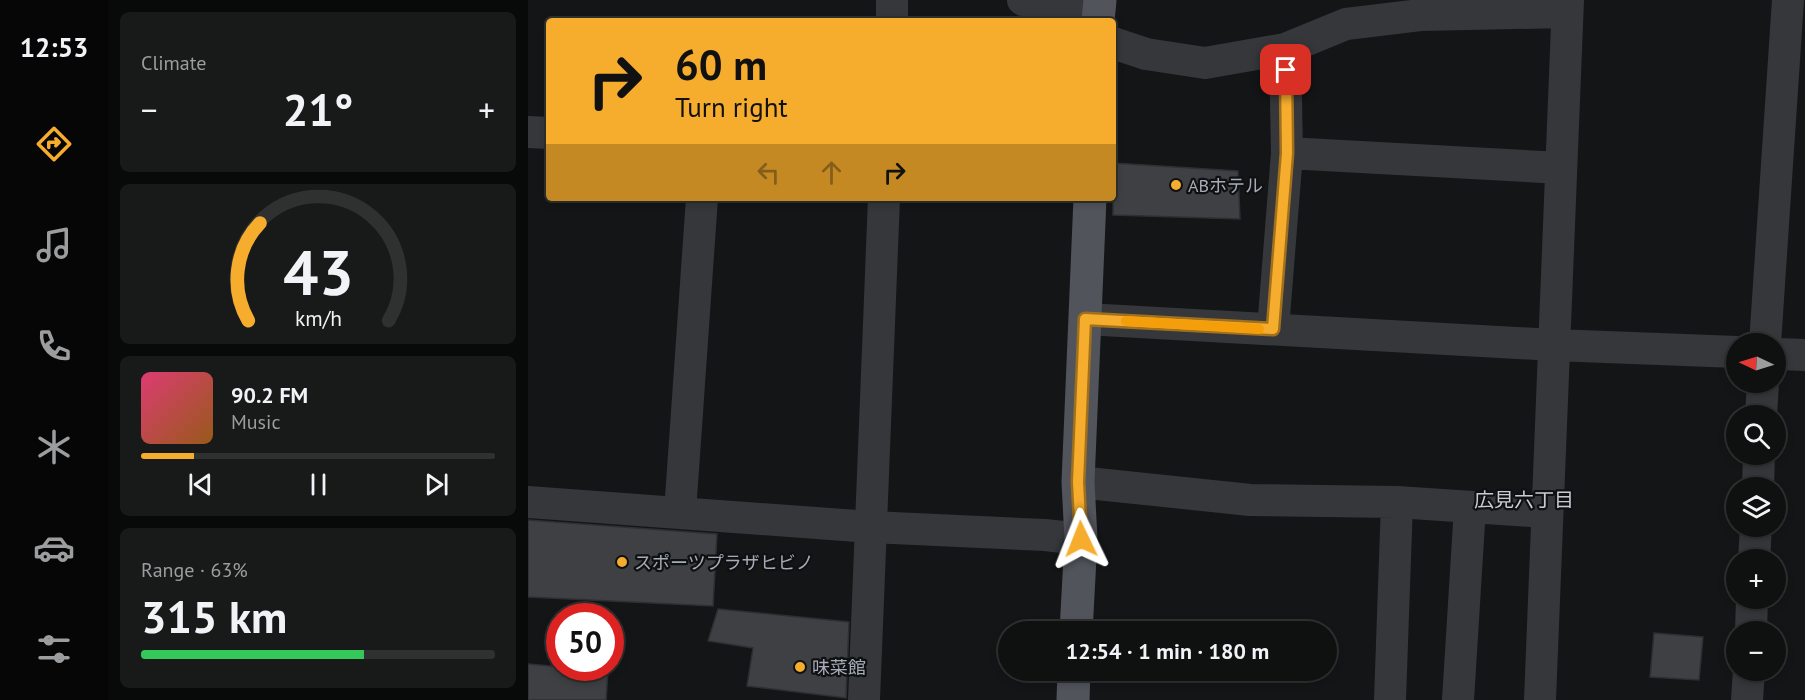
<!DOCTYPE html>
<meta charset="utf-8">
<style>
:root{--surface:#0f1010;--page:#181919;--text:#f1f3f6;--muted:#9b9d9f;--line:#2f3030;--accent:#f6ac2c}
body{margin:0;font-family:"PT Sans","Noto Sans JP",sans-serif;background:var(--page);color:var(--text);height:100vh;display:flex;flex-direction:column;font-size:22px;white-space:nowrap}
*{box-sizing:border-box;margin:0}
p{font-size:20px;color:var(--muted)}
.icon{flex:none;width:33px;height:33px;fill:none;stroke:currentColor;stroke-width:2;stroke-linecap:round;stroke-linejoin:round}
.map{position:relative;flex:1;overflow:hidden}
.sheet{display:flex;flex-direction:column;gap:12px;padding:12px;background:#080909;width:420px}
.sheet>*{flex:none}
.guide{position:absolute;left:18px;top:18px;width:570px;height:183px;border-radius:6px;box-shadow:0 3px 9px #0003,0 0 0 2px var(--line);background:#f6ac2c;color:#111;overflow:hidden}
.needle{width:39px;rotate:274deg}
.controls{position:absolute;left:1198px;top:333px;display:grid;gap:12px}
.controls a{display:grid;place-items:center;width:60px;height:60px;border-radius:50%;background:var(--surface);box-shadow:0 3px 9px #0003,0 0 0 2px var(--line);font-size:30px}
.speed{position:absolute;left:18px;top:603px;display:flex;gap:12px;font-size:30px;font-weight:700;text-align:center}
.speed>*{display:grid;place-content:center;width:78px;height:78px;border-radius:50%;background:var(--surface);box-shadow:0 3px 9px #0003,0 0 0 2px var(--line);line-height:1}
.speed .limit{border:9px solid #d22;background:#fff;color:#111}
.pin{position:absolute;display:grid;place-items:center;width:51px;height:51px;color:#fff;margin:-26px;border-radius:12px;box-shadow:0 3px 9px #0006}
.me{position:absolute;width:66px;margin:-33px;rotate:358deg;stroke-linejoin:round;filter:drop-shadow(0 0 4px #0008)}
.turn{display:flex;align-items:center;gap:21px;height:126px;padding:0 30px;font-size:27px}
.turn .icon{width:78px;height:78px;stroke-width:2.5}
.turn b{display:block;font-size:42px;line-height:51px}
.lanes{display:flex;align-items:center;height:57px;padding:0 30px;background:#0003;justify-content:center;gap:30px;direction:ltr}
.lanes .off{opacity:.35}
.big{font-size:45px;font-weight:700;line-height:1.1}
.sheet .widget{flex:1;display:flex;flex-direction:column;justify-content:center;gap:9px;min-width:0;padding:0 21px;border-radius:9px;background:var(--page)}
.sheet .dial{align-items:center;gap:0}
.dial svg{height:156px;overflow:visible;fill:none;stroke:var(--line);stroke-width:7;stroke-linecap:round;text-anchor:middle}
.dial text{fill:var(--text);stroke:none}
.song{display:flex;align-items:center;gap:18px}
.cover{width:72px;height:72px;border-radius:9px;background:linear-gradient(135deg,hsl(340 70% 55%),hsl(30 70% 35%))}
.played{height:6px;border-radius:3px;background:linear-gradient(90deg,var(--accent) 15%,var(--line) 15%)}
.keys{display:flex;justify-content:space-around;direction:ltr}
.heat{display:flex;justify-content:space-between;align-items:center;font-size:33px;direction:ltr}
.charge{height:9px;border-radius:4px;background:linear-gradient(90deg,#34c759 63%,var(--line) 0)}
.trip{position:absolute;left:470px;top:621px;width:339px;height:60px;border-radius:30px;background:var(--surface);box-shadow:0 3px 9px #0003,0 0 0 2px var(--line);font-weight:700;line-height:60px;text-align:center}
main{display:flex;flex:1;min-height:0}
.tabs{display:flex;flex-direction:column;width:108px;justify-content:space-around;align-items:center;background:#060606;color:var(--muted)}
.tabs .icon{width:42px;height:42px}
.tabs .on{color:var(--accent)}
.tabs b{font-size:27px;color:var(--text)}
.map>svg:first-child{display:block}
.building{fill:#3e4043;stroke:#2e2f32;stroke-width:1.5}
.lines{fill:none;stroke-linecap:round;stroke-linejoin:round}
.minor{stroke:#35373b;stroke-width:32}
.major{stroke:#51545b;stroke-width:33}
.route-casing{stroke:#a0701d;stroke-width:15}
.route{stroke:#f6ac2c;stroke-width:10}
.slow{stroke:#f59e0b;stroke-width:10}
.poi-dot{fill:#f6ac2c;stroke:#0f1011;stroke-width:2}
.labels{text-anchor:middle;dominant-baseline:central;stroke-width:4.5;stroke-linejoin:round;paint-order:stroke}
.poi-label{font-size:18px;fill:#a6acb7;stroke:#0f1011;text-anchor:start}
.neighbourhood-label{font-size:20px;fill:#c7cbd3;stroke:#0f1011}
</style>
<main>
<nav class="tabs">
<b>12:53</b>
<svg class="icon on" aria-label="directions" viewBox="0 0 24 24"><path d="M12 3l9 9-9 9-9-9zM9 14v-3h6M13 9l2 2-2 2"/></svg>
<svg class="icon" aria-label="music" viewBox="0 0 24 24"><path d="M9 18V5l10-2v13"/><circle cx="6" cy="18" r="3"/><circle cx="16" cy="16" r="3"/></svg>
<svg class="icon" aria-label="phone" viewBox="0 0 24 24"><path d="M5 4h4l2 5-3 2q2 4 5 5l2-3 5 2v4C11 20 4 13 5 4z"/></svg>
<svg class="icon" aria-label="climate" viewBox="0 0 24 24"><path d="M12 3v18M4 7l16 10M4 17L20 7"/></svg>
<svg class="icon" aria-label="car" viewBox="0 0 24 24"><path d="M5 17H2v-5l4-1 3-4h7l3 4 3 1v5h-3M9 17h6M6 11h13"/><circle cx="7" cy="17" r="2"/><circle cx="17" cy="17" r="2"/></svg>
<svg class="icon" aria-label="filters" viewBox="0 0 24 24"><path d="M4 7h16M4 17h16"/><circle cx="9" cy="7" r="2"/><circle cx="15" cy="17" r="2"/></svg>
</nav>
<section class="sheet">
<div class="widget"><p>Climate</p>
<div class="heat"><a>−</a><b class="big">21°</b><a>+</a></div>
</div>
<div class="widget dial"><svg viewBox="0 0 100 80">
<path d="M14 69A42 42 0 1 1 86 69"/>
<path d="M14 69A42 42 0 0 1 20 19" stroke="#f6ac2c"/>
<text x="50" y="56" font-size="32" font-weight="700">43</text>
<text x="50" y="72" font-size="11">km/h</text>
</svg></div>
<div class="widget">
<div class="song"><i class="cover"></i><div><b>90.2 FM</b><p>Music</p></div></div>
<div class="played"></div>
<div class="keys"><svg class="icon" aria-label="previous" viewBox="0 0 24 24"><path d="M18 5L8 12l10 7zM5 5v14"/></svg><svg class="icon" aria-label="pause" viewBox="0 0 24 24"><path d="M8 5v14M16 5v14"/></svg><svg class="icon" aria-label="next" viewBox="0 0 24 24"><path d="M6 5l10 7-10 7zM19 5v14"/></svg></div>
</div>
<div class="widget"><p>Range · 63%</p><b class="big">315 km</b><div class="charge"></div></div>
</section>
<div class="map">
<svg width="1277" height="700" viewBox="0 0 1277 700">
<rect width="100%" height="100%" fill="#141516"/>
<path class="building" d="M585,163L710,171L712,219L585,215Z
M0,520L189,534L185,606L0,597Z
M190,609L321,622L318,698L219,686L225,648L180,641Z
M1126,633L1175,637L1171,680L1122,677Z
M0,664L80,671L78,700H0Z"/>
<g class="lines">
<path class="minor" d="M495,0L571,8
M364,21V0
M585,43L618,54L677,63L757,49L818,24L892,15L1039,12
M0,132L21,133
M759,153L1033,168
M557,319L1026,345L1209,352
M745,329L759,153L757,49
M1237,344L1260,0
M1248,354L1277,355
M1233,416L1235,382
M550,482L722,500L869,502L1019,512
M1230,488L1231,454
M0,502L343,527L517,535L553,539
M152,512L174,198
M1226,560L1228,526
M1223,632L1224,598
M336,700L356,198
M862,700L869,502
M930,700L942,507
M1012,700L1040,0
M1219,700L1221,670"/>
<path class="major" d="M570,21L572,0
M548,632L553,539L550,482L562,198
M545,700L546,670"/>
</g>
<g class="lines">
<g class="route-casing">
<path id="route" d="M553,539L550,482L557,319L745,329L759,153L758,70"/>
</g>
<use href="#route" class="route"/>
<path class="slow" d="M598,321L731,329"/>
</g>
<g class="poi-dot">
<circle cx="648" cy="185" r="6"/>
<circle cx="94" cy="562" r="6"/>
<circle cx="272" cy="667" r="6"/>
</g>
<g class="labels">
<g class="poi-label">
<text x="660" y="185">ABホテル</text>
<text x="106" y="562">スポーツプラザヒビノ</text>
<text x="284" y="667">味菜館</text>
</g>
<g class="neighbourhood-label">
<text x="996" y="500">広見六丁目</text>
</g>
</g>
</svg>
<div class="controls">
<a><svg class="needle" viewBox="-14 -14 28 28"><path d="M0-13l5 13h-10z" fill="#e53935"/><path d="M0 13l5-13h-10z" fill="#9b9d9f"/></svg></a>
<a><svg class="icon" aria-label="search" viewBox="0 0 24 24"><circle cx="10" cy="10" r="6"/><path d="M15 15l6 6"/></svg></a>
<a><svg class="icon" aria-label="layers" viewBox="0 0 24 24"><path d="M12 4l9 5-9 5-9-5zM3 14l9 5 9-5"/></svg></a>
<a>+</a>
<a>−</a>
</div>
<div class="speed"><div class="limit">50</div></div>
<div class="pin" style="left:758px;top:70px;background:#d93025"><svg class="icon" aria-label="arrive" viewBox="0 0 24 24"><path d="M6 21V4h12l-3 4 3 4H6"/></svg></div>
<svg class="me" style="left:553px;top:539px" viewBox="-20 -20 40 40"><path d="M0-17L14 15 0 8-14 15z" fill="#f6ac2c" stroke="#fff" stroke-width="4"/></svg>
<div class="trip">12:54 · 1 min · 180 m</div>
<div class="guide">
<div class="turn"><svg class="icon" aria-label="right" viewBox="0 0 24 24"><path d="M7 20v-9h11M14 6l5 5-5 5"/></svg><div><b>60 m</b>Turn right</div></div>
<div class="lanes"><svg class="icon off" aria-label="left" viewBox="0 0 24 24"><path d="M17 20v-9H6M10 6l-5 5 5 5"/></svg><svg class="icon off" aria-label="ahead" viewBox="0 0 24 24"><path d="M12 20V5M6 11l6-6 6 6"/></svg><svg class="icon" aria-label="right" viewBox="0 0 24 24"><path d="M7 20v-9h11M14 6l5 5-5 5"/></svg></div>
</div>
</div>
</main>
